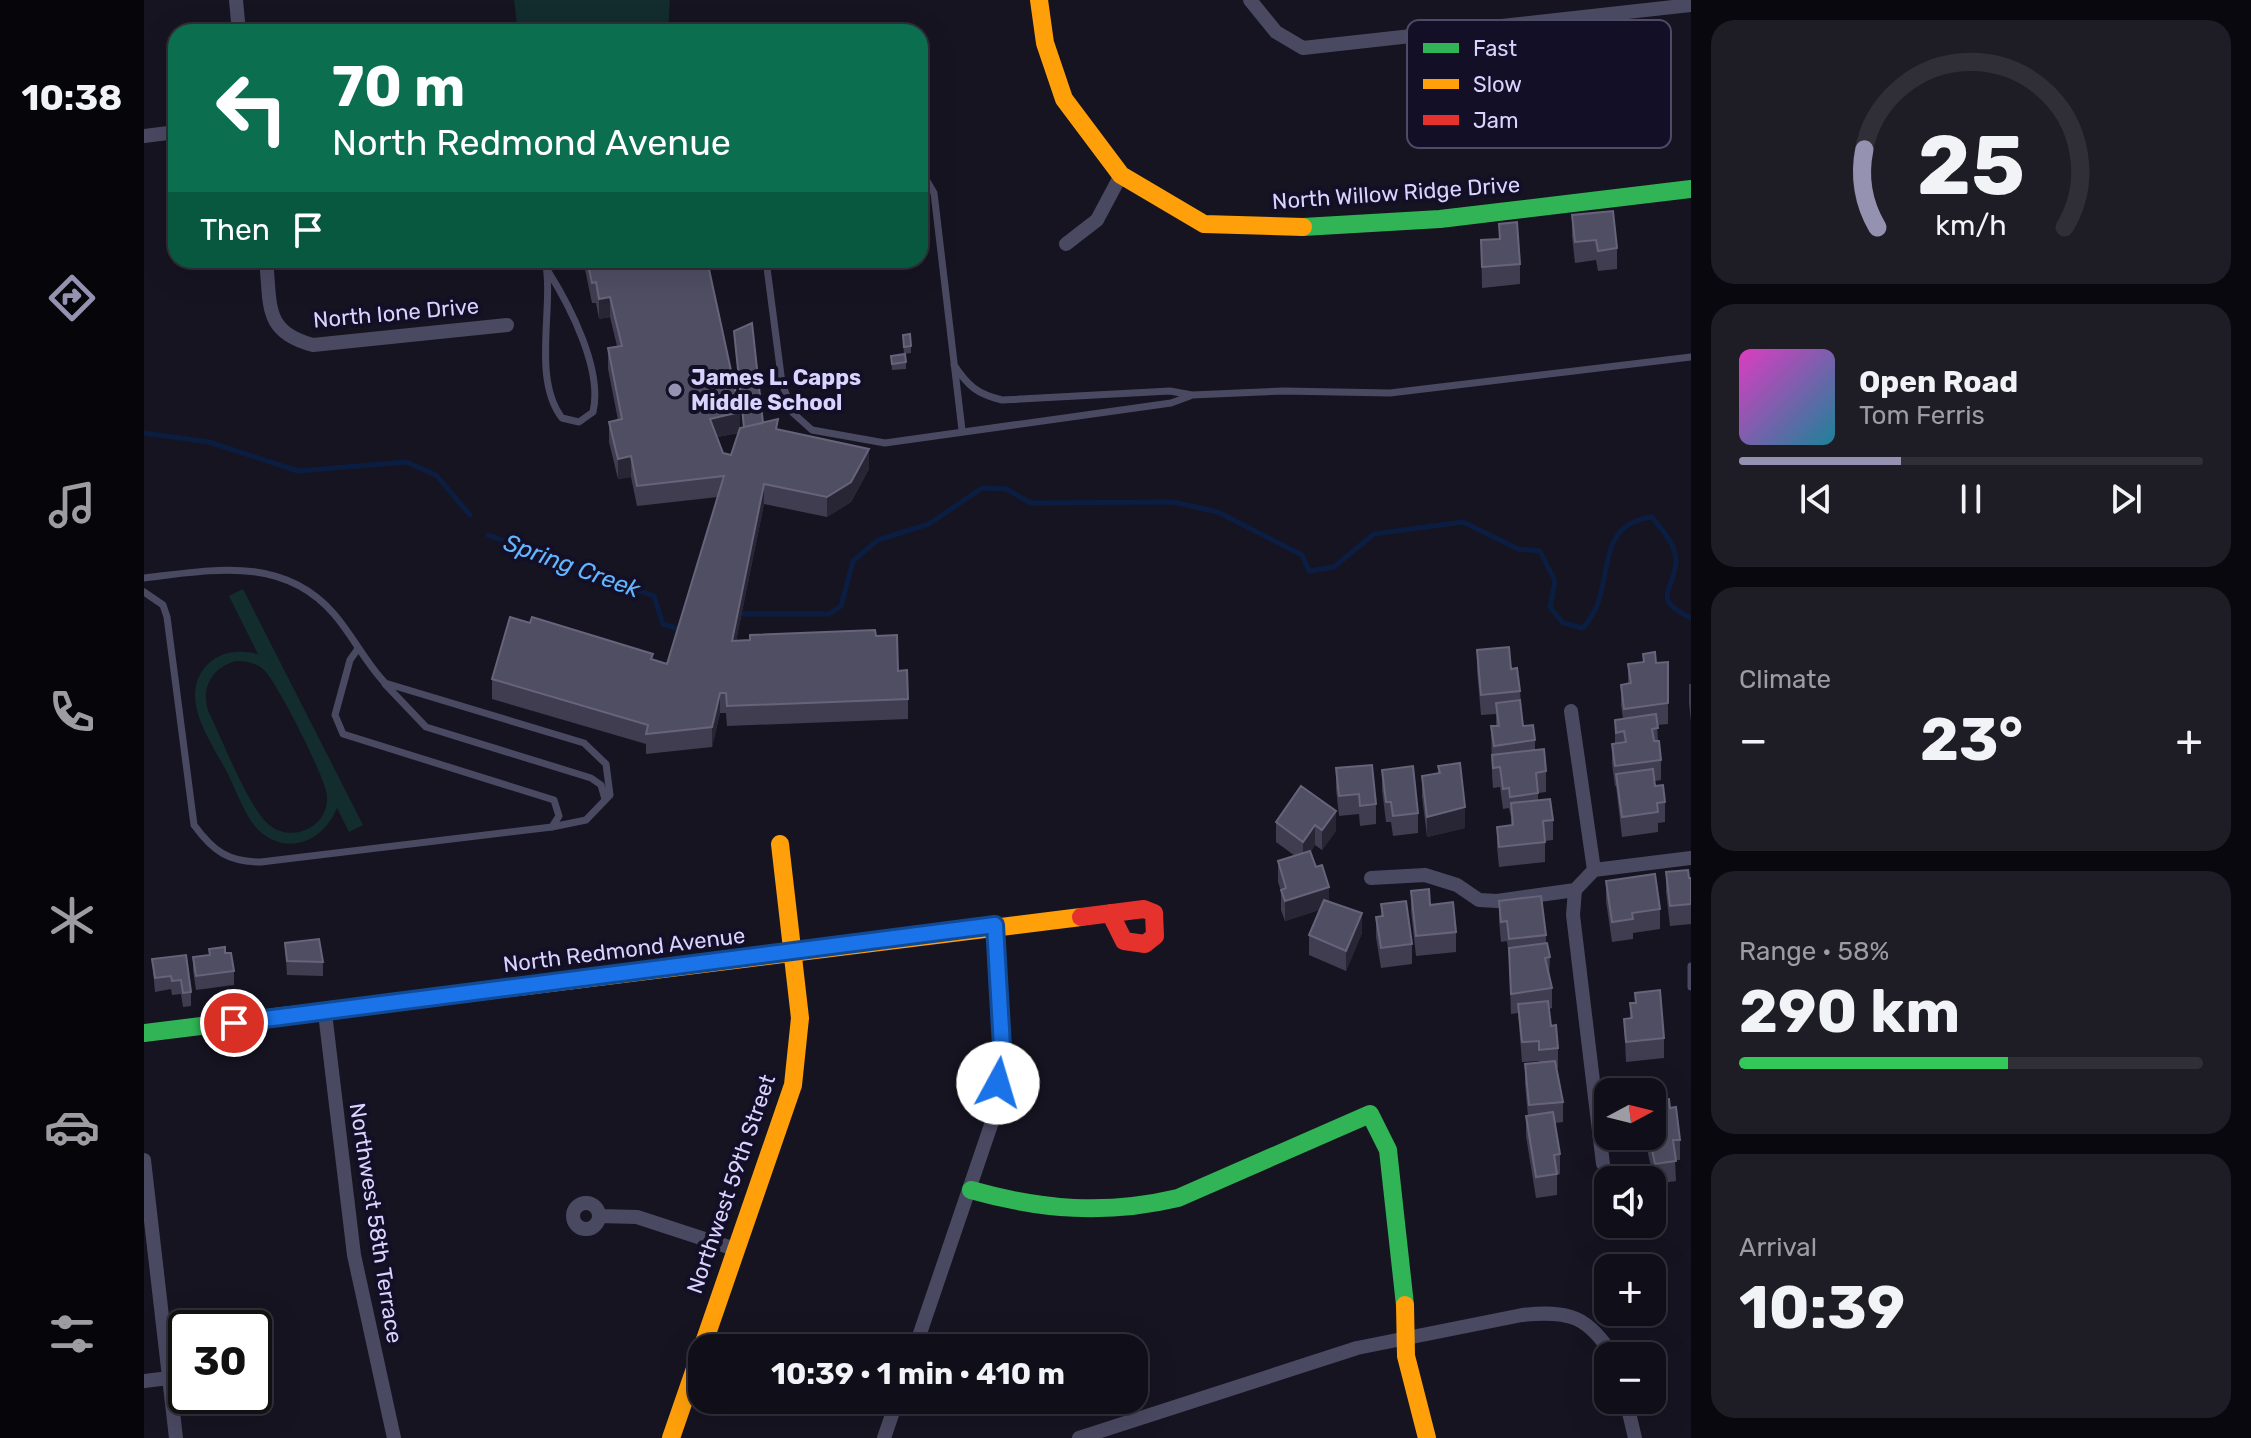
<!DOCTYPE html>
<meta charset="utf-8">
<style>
:root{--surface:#100f19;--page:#1e1d26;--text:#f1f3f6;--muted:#9c9ca2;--line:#302f38;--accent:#9591b1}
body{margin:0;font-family:Rubik,sans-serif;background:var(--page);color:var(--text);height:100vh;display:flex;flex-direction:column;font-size:30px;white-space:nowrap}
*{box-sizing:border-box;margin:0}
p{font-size:26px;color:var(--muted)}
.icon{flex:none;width:44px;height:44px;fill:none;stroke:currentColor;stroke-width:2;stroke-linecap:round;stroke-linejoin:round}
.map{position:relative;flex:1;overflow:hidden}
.drawer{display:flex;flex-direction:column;gap:20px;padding:20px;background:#09080e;width:560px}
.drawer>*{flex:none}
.hud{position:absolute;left:24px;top:24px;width:760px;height:244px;border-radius:24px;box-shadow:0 8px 32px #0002,0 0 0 2px var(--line);background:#0b6e4f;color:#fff;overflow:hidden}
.needle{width:52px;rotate:83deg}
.buttons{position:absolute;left:1450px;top:1078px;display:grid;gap:16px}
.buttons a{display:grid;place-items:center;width:72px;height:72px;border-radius:16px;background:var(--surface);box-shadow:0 8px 32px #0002,0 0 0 2px var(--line);font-size:40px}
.speed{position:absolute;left:24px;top:1310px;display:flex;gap:16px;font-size:40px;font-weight:700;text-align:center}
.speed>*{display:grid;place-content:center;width:104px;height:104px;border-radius:50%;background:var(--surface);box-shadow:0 8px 32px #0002,0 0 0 2px var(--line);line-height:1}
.speed .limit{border:4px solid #111;border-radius:12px;background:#fff;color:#111}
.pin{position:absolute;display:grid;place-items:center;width:68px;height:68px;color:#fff;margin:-34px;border:4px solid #fff;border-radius:50%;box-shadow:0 2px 8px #0007}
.me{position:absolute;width:88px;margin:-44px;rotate:6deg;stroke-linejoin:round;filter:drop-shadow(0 0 6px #0008)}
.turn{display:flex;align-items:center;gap:28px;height:168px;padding:0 32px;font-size:36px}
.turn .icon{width:104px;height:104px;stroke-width:2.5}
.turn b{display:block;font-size:56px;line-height:68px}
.then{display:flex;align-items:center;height:76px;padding:0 32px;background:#0003;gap:16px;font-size:30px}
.big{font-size:60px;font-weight:700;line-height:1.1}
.drawer .card{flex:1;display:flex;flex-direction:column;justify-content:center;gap:12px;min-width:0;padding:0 28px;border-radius:24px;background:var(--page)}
.drawer .dial{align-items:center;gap:0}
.dial svg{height:208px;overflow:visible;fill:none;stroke:var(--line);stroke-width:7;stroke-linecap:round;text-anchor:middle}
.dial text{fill:var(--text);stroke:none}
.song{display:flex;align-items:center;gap:24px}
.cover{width:96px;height:96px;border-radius:12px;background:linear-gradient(135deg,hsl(310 70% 55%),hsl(190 70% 35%))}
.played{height:8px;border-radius:4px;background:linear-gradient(90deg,var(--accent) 35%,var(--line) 35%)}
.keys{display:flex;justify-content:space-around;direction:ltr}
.heat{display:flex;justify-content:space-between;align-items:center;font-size:44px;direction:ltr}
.charge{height:12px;border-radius:6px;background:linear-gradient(90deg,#34c759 58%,var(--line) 0)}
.trip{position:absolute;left:544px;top:1334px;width:460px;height:80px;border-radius:24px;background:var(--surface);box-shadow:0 8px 32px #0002,0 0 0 2px var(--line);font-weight:700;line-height:80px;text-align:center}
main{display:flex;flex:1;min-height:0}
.dock{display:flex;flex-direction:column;width:144px;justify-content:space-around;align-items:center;background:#06060a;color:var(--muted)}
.dock .icon{width:56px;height:56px}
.dock .on{color:var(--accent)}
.dock b{font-size:36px;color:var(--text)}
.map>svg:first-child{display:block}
.pitch{fill:#132c2d;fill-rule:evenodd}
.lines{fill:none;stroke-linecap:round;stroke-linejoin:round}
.stream{stroke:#0b1e41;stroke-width:5}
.lane{stroke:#4a4962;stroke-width:7}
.street{stroke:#4a4962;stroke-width:14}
.fast{stroke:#30b455;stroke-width:18}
.slow{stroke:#ff9f0a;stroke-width:18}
.jam{stroke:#e5322d;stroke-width:18}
.wall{fill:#403d50;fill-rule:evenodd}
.shaded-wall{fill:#282635}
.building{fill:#504e63;stroke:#66637b;stroke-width:2}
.route-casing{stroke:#114b97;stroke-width:20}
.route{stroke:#1a73e8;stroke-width:14}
.poi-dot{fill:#9591b1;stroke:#130f26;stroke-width:3}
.labels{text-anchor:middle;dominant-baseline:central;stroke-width:8;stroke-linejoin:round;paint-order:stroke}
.street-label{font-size:22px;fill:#d9d4ff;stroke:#130f26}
.poi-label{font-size:22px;font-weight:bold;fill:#d9d4ff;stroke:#130f26;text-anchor:start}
.water-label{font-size:24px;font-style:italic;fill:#62b6ff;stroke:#130f26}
.key{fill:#130f26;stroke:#4e4a67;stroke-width:2}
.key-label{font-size:22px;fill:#d9d4ff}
</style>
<main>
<nav class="dock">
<b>10:38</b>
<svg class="icon on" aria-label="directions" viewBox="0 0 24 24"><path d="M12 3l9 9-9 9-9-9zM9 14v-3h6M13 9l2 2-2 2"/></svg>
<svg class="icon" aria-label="music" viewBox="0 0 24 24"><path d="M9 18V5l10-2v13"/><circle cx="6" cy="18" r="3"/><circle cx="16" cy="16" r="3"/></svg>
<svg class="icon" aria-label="phone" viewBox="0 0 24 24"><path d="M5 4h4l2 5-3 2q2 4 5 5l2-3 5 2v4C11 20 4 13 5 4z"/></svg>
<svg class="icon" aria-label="climate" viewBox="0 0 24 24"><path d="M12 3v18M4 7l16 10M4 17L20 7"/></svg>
<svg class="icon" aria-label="car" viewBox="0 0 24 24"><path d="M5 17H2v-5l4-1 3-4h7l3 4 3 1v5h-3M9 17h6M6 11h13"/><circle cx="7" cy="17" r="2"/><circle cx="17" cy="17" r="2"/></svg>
<svg class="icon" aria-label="filters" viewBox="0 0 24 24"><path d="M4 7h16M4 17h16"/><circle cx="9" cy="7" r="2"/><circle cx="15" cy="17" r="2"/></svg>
</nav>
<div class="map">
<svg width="1547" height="1438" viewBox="0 0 1547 1438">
<rect width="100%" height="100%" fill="#161421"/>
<path class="pitch" d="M370,0H526L524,32H374Z
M99,589L219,825L205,832L193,808C181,838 148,856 119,834C103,822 94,795 85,776C69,744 32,698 63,665C78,650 96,650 114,654L85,596ZM92,661C103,661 112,663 120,670C133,682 183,781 183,796C185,829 144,845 122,822C102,801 79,741 65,713C56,689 67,668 92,661Z"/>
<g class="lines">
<path class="stream" d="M0,433L65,442L154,471L262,462L292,475L326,515
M344,535L510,596L519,624L538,630
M598,614H685L697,606L709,561L734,540L785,524L838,488L862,489L887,503L1029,502L1074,512L1158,555L1165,571L1190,567L1230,534L1319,522L1374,549L1396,551L1411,581L1406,607L1419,623L1439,628C1475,590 1445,525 1508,517C1517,529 1533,545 1532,562C1530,591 1506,599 1547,618"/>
<path class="lane" d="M776,169L790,193L818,430
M401,260C411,306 387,377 418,418L435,422L449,412C459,370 426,306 404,271
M622,260L638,383L649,413L668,430L741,443L1027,403L1046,396
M810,365C824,386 833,394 858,400L1026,391L1048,395L1140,391L1246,393L1547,357
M0,578C69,570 139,555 190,614C209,636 221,662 241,683L440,743L462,764L466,795L442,820L408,827L117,862C84,862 69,851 50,825L23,617L19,605L0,592
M213,650L206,660L191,715L199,734L410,800L415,816L408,827
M241,684L282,727L447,778L457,785L461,799
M1547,966V987"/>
<path class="street" d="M92,0L95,32
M1106,0L1132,32L1159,48L1547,5
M0,136L32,132
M922,244L953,220L977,175
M122,260C127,305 119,332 169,345L363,325
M1427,711L1450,870
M1450,870L1431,890L1429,915L1459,1164
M1450,870L1547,858
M1227,878L1281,875L1313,885L1335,900L1353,901L1431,890
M181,1013L210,1255L250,1438
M0,1160L32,1438
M429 1216a13 13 0 1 1 26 0a13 13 0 1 1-26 0Z
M455,1216L493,1217L591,1249
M771,1348L849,1119L858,1047L851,925
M0,1381L25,1378
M1482,1400L1491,1438
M740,1438L753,1400
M935,1438L1213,1348L1378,1315C1425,1310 1444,1316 1469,1356"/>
<path class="fast" d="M1159,227L1296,219L1547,189
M0,1033L374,987
M827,1190C898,1210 962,1215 1034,1198L1226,1114L1244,1150L1261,1305"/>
<path class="slow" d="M895,0L901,43L920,99L977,175L1060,224L1159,227
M374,987L937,917
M1261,1305L1262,1356L1283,1438
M527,1438L649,1085L656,1018L636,844"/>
<path class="jam" d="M937,917L1000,909L1010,913L1011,936L1001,944L980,941L966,913"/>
</g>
<path class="wall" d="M1428,215L1473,248V269L1454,271L1452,260L1431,263L1428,236Z
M1355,224L1376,264V284L1338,288L1337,240L1355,239Z
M439,260H563L596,429L599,427L590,331L619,423L725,469L707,502L683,517L620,504L592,641L732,636L754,671L764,699V719L583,726L582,713H576L568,747L502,754V744L348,699V679L509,660L523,664L574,497L493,506L487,477L474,479L465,442V422L474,420L464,369V348L473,346L466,317L455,319L452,303H448ZM594,433L587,455L579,453L573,437Z
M759,335L767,346V353L760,354Z
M747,356L762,362V369L748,370Z
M1333,650L1367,669L1376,691L1379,726L1391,740V750L1402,771V792L1394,793V800L1409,820V840L1401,841V862L1355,867L1353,847V827L1367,825V817L1365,808L1359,809L1356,787L1349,788L1348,775L1347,726H1352V714L1337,715L1333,670Z
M1499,654L1512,663L1524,662V724L1513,725L1514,741L1517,760V780L1511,781V786L1521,802V822L1514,823V832L1478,837L1472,786H1471L1468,764V744H1471V720L1479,719L1477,705V685L1484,684V664L1499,662Z
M1545,684H1547V721L1545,704Z
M1294,766L1321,828L1283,837L1278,796V776L1294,774Z
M1192,768L1232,804V824L1216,826L1215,814L1195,816L1192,789Z
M1238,770L1274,813V833L1249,836L1247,822H1242L1238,790Z
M1157,786L1192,831L1178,850L1171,845L1167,851L1185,902L1218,933L1202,971L1165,955V935L1175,910L1141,921L1137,910V891L1134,882V861L1151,856L1132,842V822Z
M1522,872L1547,878V924L1526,926L1522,892Z
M1462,881L1516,909V929L1489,933V939L1468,942L1462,901Z
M1267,891L1312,932V952L1272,956L1267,911Z
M1355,901L1402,935V943L1406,957L1405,978L1408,988V1008L1405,1009L1407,1026L1414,1048V1068H1412L1419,1102V1122L1411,1123L1416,1154V1174L1413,1175V1195L1392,1198L1382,1136V1116H1384L1381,1084V1064L1395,1063V1061L1378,1062L1374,1013L1367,1014L1365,959L1363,941L1357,942L1355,921Z
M1237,904L1268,944V964L1237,968L1232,937V917L1237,916Z
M141,943L179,962V976L143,975Z
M65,949L81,953L90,971V985L52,990L49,970V957L65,955Z
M42,955L47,992V1006L39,1007L37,994L28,995L27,989L11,992L8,959Z
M1491,993L1520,1038V1058L1482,1062L1480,1019L1486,1018V1003H1491Z
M1526,1108L1536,1140V1160H1531L1532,1181L1511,1184L1500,1136H1508Z"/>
<path class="shaded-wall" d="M466,297V317L455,319V299Z
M596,412V432L566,439V419Z
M725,449V469L707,502L683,517V497Z
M487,456V477L474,479V459Z
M620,484V504L588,661V641Z
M576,693V713L568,747V727Z
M1321,807V828L1283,837V817Z
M1192,811V831L1178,850V830Z
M1171,825V845L1159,862V842Z
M1185,887V907L1141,921V901Z
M1218,913V933L1202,971V951Z"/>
<path class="building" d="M1469,211L1473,248L1454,251L1452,240L1431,242L1428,215Z
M1373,222L1376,264L1338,267L1337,240L1356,239L1355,224Z
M443,260H563L596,412L566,419L579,453L587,455L596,428L634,419L632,429L725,449L707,482L683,497L620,484L588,641L606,640V635L731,630L732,636L753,635L754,671L763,670L764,699L583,706L582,693H576L568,727L502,734L504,725L348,679L366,617L386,623L388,617L509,654L507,659L523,664L580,476L493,486L487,456L474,459L465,422L478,419L464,348L478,346L466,297L455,299L452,282L448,283Z
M608,323L619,423L600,427L590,331Z
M766,334L767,346L760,347L759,335Z
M761,354L762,362L748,364L747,356Z
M1365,647L1367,669L1373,668L1376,691L1337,695L1333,650Z
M1511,652L1512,663L1524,662V703L1480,709L1477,685L1487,683L1484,664L1500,662L1499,654Z
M1376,700L1379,726L1389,725L1391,740L1350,746L1347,726H1355L1352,703Z
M1512,714L1514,728L1508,729L1510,741H1515L1517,760L1471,766L1468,744L1482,742L1480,731L1472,733L1471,720Z
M1400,749L1402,771L1392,773L1394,793L1366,797L1365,788L1359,789L1356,767L1349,768L1348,755Z
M1316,763L1321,807L1283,817L1278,776L1296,773L1294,766Z
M1228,765L1232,804L1216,806L1215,794L1195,796L1192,768Z
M1269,766L1274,813L1249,816L1247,802H1242L1238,770Z
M1509,769L1511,786L1519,785L1521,802L1513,803L1514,812L1478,817L1472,774Z
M1157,786L1192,811L1178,830L1171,825L1159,842L1132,822Z
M1406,799L1409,820L1399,821L1401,842L1355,847L1353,827L1369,825L1367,803Z
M1166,851L1172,867L1178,865L1185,887L1141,901L1137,890L1142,888L1134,861Z
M1544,870L1545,878H1547V904L1526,906L1522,872Z
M1511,874L1516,909L1488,913L1489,919L1468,922L1462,881Z
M1285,889L1286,905L1309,902L1312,932L1272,936L1267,891Z
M1397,896L1402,935L1365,939L1363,921L1357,922L1355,901Z
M1180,900L1218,913L1202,951L1165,935Z
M1262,901L1268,944L1237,948L1232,917L1239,916L1237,904Z
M175,939L179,962L143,961L141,943Z
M1403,943L1406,957L1401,958L1408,988L1367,994L1365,948Z
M81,947V953H87L90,971L52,976L49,957L66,955L65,949Z
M42,955L47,992L39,993L37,980L28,981L27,976L11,978L8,959Z
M1516,990L1520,1038L1482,1042L1480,1019L1488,1018L1486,1003H1492L1491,993Z
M1404,1001L1407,1026L1412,1025L1414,1048L1395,1050V1041L1378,1042L1374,1004Z
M1411,1061L1419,1102L1385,1105L1381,1064Z
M1525,1099L1526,1108L1532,1107L1536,1140H1529L1532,1161L1511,1164L1505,1136H1508V1101Z
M1409,1112L1416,1154L1410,1155L1413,1174L1392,1177L1382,1116Z"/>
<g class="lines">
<g class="route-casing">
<path id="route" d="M90,1023L851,925L858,1047L854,1083"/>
</g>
<use href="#route" class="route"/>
</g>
<circle class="poi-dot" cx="531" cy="390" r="8"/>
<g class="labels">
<g class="street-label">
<text transform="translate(1252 193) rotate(-4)">North Willow Ridge Drive</text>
<text transform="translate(252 313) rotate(-5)">North Ione Drive</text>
<text transform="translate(480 950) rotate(-7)">North Redmond Avenue</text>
<text transform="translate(587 1184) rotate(-71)">Northwest 59th Street</text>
<text transform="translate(232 1223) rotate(81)">Northwest 58th Terrace</text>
</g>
<g class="poi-label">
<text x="547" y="377">James L. Capps<tspan x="547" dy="25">Middle School</tspan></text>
</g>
<g class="water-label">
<text transform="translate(428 566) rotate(20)">Spring Creek</text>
</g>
</g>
<rect x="1263" y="20" width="264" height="128" rx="12" class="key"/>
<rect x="1279" y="43" width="36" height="10" fill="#30b455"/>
<rect x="1279" y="79" width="36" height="10" fill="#ff9f0a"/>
<rect x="1279" y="115" width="36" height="10" fill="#e5322d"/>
<g class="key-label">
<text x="1329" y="56">Fast</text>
<text x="1329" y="92">Slow</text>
<text x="1329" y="128">Jam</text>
</g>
</svg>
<div class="buttons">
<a><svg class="needle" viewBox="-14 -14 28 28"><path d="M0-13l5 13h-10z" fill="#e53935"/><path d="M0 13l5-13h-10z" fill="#9c9ca2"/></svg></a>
<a><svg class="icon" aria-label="sound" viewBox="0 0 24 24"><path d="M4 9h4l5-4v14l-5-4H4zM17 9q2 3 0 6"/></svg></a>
<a>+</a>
<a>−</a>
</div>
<div class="speed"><div class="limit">30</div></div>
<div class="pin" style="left:90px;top:1023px;background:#d93025"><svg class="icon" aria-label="arrive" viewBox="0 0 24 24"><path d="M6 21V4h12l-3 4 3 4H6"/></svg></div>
<svg class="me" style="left:854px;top:1083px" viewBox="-20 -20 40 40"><circle r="19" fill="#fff"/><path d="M0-13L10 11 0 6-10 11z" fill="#1a73e8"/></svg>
<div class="trip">10:39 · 1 min · 410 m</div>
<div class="hud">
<div class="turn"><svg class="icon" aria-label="left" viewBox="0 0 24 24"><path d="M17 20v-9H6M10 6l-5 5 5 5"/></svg><div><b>70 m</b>North Redmond Avenue</div></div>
<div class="then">Then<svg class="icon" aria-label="arrive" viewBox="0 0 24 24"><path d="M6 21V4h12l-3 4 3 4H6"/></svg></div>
</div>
</div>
<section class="drawer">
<div class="card dial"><svg viewBox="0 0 100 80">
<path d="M14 69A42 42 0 1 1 86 69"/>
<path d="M14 69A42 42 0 0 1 9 39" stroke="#9591b1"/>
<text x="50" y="56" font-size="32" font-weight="700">25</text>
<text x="50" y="72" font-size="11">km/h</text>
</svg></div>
<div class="card">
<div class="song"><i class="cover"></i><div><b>Open Road</b><p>Tom Ferris</p></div></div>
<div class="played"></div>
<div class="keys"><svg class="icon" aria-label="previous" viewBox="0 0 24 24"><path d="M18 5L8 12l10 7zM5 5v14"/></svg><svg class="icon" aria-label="pause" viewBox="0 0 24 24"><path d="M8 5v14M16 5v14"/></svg><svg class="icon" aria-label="next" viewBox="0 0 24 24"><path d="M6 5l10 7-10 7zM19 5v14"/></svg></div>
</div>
<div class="card"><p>Climate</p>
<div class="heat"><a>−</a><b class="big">23°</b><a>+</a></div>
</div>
<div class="card"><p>Range · 58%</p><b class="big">290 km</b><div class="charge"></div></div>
<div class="card"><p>Arrival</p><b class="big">10:39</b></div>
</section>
</main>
